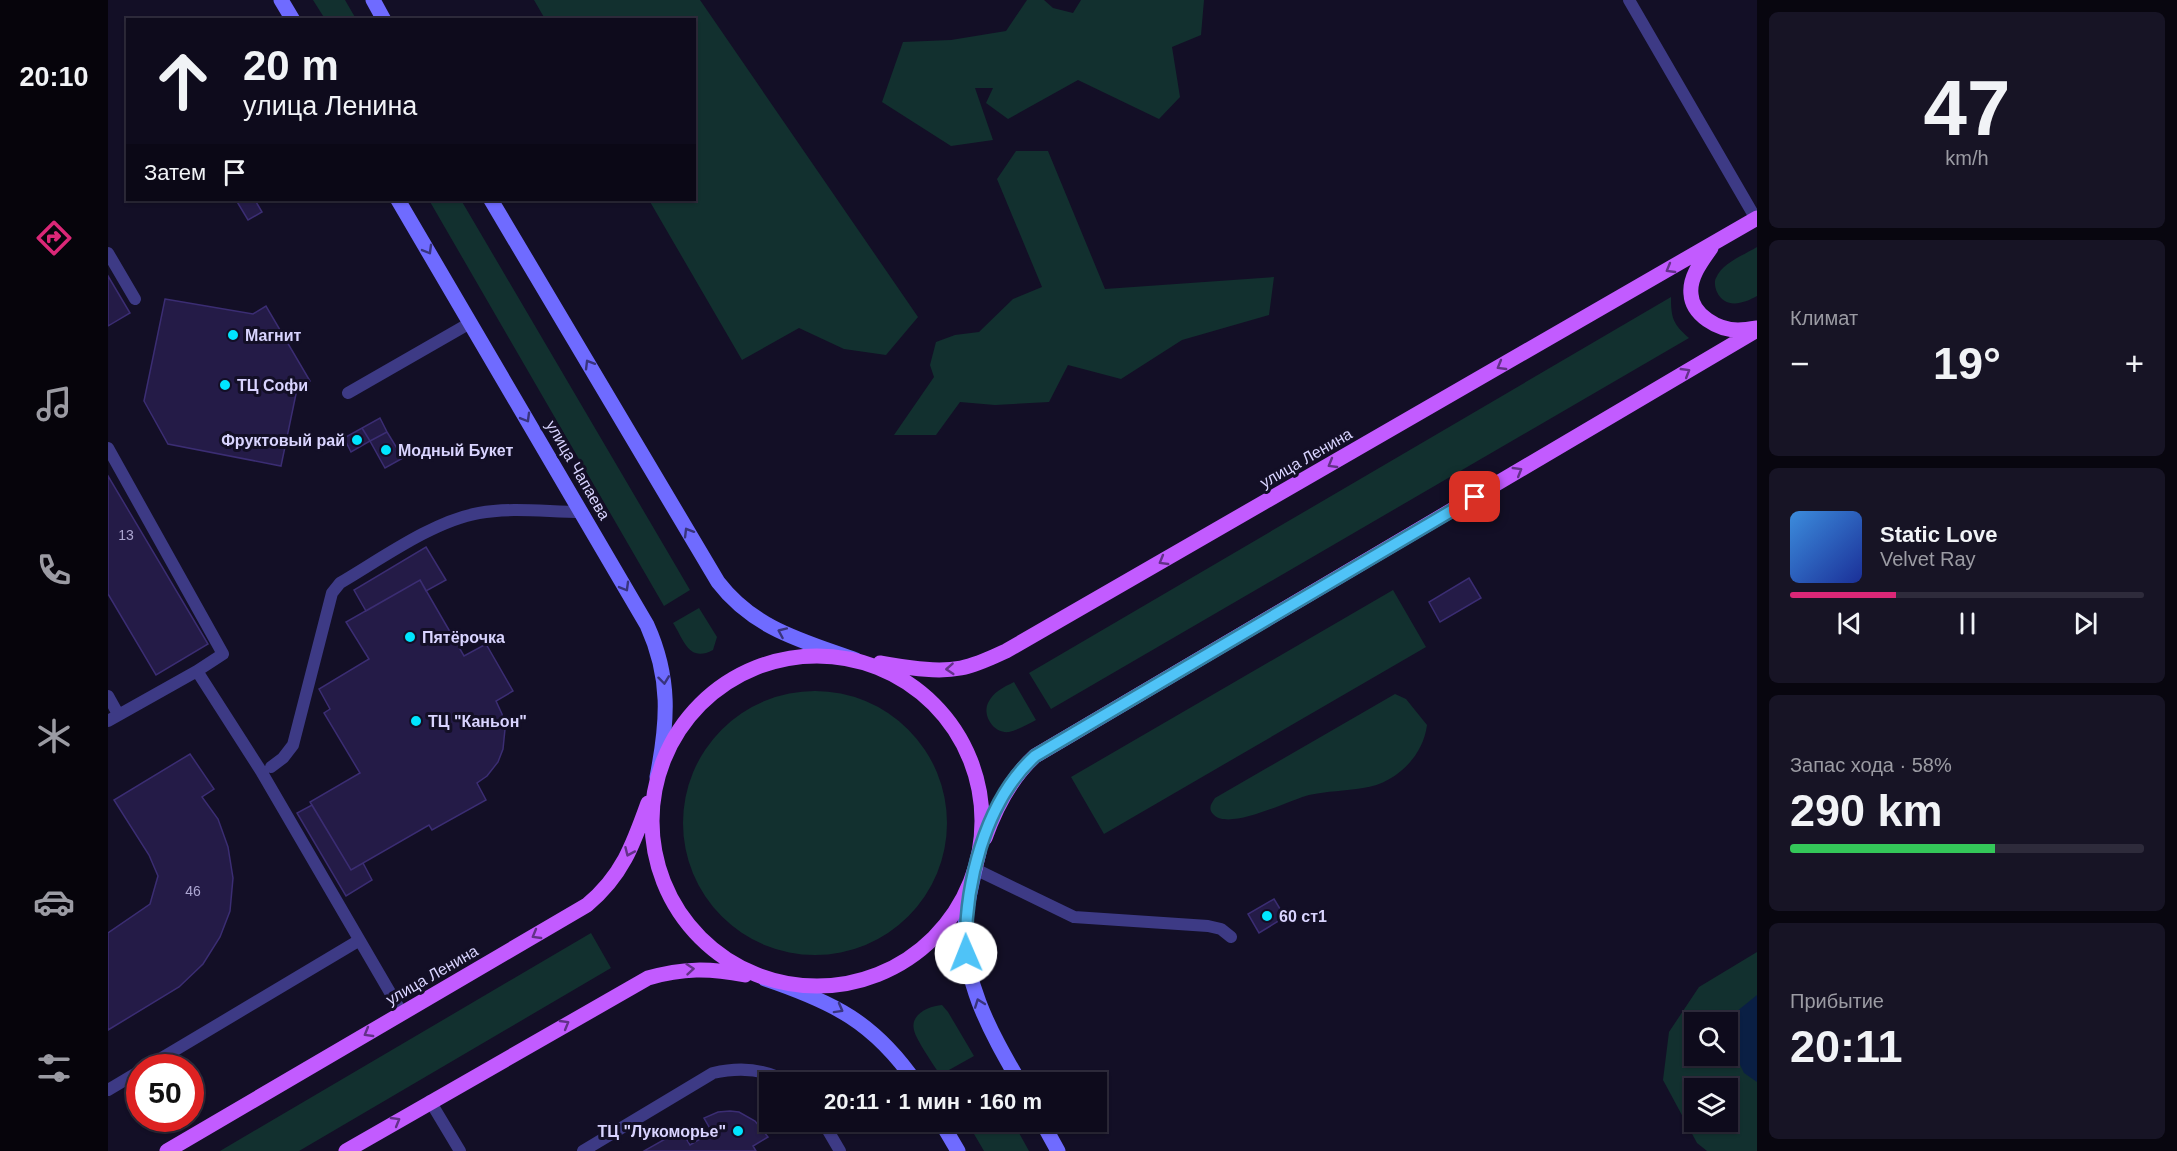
<!DOCTYPE html>
<html lang="ru">
<meta charset="utf-8">
<style>
:root{--surface:#0e0b1c;--page:#171425;--text:#f1f3f6;--muted:#9b9ba3;--line:#2e2b3b;--accent:#db2777}
body{margin:0;font-family:Helvetica,sans-serif;background:var(--page);color:var(--text);height:100vh;display:flex;flex-direction:column;font-size:22px;white-space:nowrap}
*{box-sizing:border-box;margin:0}
p{font-size:20px;color:var(--muted)}
.icon{flex:none;width:33px;height:33px;fill:none;stroke:currentColor;stroke-width:2;stroke-linecap:round;stroke-linejoin:round}
.map{position:relative;flex:1;overflow:hidden}
.side{display:flex;flex-direction:column;gap:12px;padding:12px;background:#08060f;width:420px}
.side>*{flex:none}
.banner{position:absolute;left:18px;top:18px;width:570px;height:183px;border-radius:0px;box-shadow:0 2px 4px #0004,0 0 0 2px var(--line);background:#0e0b1c;color:var(--text);overflow:hidden}
.buttons{position:absolute;left:1576px;top:1012px;display:grid;gap:12px}
.buttons a{display:grid;place-items:center;width:54px;height:54px;border-radius:0px;background:var(--surface);box-shadow:0 2px 4px #0004,0 0 0 2px var(--line);font-size:30px}
.speed{position:absolute;left:18px;top:1054px;display:flex;gap:12px;font-size:30px;font-weight:700;text-align:center}
.speed>*{display:grid;place-content:center;width:78px;height:78px;border-radius:50%;background:var(--surface);box-shadow:0 2px 4px #0004,0 0 0 2px var(--line);line-height:1}
.speed .limit{border:9px solid #d22;background:#fff;color:#111}
.pin{position:absolute;display:grid;place-items:center;width:51px;height:51px;color:#fff;margin:-26px;border-radius:12px;box-shadow:0 3px 9px #0006}
.me{position:absolute;width:66px;margin:-33px;rotate:359deg;stroke-linejoin:round;filter:drop-shadow(0 0 4px #0008)}
.turn{display:flex;align-items:center;gap:21px;height:126px;padding:0 18px;font-size:27px}
.turn .icon{width:78px;height:78px;stroke-width:2.5}
.turn b{display:block;font-size:42px;line-height:51px}
.then{display:flex;align-items:center;height:57px;padding:0 18px;background:#0003;gap:12px;font-size:22px}
.big{font-size:45px;font-weight:800;line-height:1.1}
.side .card{flex:1;display:flex;flex-direction:column;justify-content:center;gap:9px;min-width:0;padding:0 21px;border-radius:9px;background:var(--page)}
.side .dial{align-items:center;gap:0}
.dial b{font-size:78px;line-height:1}
.song{display:flex;align-items:center;gap:18px}
.cover{width:72px;height:72px;border-radius:9px;background:linear-gradient(135deg,hsl(210 70% 55%),hsl(230 70% 35%))}
.played{height:6px;border-radius:3px;background:linear-gradient(90deg,var(--accent) 30%,var(--line) 30%)}
.keys{display:flex;justify-content:space-around;direction:ltr}
.heat{display:flex;justify-content:space-between;align-items:center;font-size:33px;direction:ltr}
.charge{height:9px;border-radius:4px;background:linear-gradient(90deg,#34c759 58%,var(--line) 0)}
.trip{position:absolute;left:651px;top:1072px;width:348px;height:60px;border-radius:0px;background:var(--surface);box-shadow:0 2px 4px #0004,0 0 0 2px var(--line);font-weight:800;line-height:60px;text-align:center}
main{display:flex;flex:1;min-height:0}
.tab-bar{display:flex;flex-direction:column;width:108px;justify-content:space-around;align-items:center;background:#06040b;color:var(--muted)}
.tab-bar .icon{width:42px;height:42px}
.tab-bar .selected{color:var(--accent)}
.tab-bar b{font-size:27px;color:var(--text)}
.map>svg:first-child{display:block}
.green{fill:#12302f;fill-rule:evenodd}
.water{fill:#0a1f44}
.building{fill:#241b47;stroke:#3b2d73;stroke-width:1.5}
.lines{fill:none;stroke-linecap:round;stroke-linejoin:round}
.lane{stroke:#3d3a85;stroke-width:12}
.secondary{stroke:#6f6bff;stroke-width:15}
.primary{stroke:#c25bff;stroke-width:15}
.oneway{stroke:#38347d}
.oneway2{stroke:#623188}
.route-casing{stroke:#337fa1;stroke-width:15}
.route{stroke:#4fc3f7;stroke-width:10}
.poi-dot{fill:#00e5ff;stroke:#130f26;stroke-width:2}
.labels{text-anchor:middle;dominant-baseline:central;stroke-width:6;stroke-linejoin:round;paint-order:stroke}
.number-label{font-size:14px;fill:#aca6d1}
.poi-label{font-size:16px;font-weight:bold;fill:#d9d4ff;stroke:#130f26;text-anchor:start}
.street-label{font-size:16px;fill:#d9d4ff;stroke:#130f26}
</style>
<main>
<nav class="tab-bar">
<b>20:10</b>
<svg class="icon selected" aria-label="directions" viewBox="0 0 24 24"><path d="M12 3l9 9-9 9-9-9zM9 14v-3h6M13 9l2 2-2 2"/></svg>
<svg class="icon" aria-label="music" viewBox="0 0 24 24"><path d="M9 18V5l10-2v13"/><circle cx="6" cy="18" r="3"/><circle cx="16" cy="16" r="3"/></svg>
<svg class="icon" aria-label="phone" viewBox="0 0 24 24"><path d="M5 4h4l2 5-3 2q2 4 5 5l2-3 5 2v4C11 20 4 13 5 4z"/></svg>
<svg class="icon" aria-label="climate" viewBox="0 0 24 24"><path d="M12 3v18M4 7l16 10M4 17L20 7"/></svg>
<svg class="icon" aria-label="car" viewBox="0 0 24 24"><path d="M5 17H2v-5l4-1 3-4h7l3 4 3 1v5h-3M9 17h6M6 11h13"/><circle cx="7" cy="17" r="2"/><circle cx="17" cy="17" r="2"/></svg>
<svg class="icon" aria-label="filters" viewBox="0 0 24 24"><path d="M4 7h16M4 17h16"/><circle cx="9" cy="7" r="2"/><circle cx="15" cy="17" r="2"/></svg>
</nav>
<div class="map">
<svg width="1649" height="1151" viewBox="0 0 1649 1151">
<rect width="100%" height="100%" fill="#130f26"/>
<path class="green" d="M205,0H237L248,19H217Z
M426,0H592L810,317L778,355L736,349L691,328L634,360L541,200H586V20L437,19Z
M919,0H936L945,8L965,13L973,0H1096L1093,35L1064,47L1072,97L1051,119L970,80L900,119L878,103L885,88H867L885,140L843,146L774,102L795,42L843,40L898,31Z
M908,151H940L997,289L1166,277L1161,315L1074,340L1013,379L960,365L941,402L887,405L852,402L828,435H786L826,377L822,365L828,342L847,335L871,332L905,299L934,287L889,179Z
M321,200H353L582,590L556,606Z
M1649,247V296C1635,304 1617,309 1609,292C1607,288 1606,281 1608,278C1614,263 1636,255 1649,247Z
M1563,297C1563,318 1565,324 1581,338L943,709L921,673Z
M1285,590L1318,647L996,834L963,777Z
M591,608L609,637L605,650C581,663 576,640 565,623Z
M906,682L928,720C920,724 910,730 901,732C886,734 874,716 880,703C885,692 896,687 906,682Z
M575 823a132 132 0 1 1 264 0a132 132 0 1 1-264 0Z
M1287,694L1298,699L1319,725C1315,757 1287,784 1255,788C1237,791 1219,791 1201,795C1181,800 1120,832 1105,814C1100,808 1103,804 1107,798Z
M483,933L503,968L191,1151H112Z
M1649,952V1151H1599L1589,1143L1555,1080L1561,1032L1591,987ZM1587,1023H1620V1056H1587ZM1587,1089H1620V1122H1587Z
M834,1005L840,1012L866,1056L832,1075C826,1065 808,1040 806,1030C802,1014 821,1006 834,1005Z
M859,1122H905L921,1151H876Z"/>
<path class="water" d="M1649,995V1082L1636,1073L1620,1040L1619,1023L1623,1016Z"/>
<path class="building" d="M128,200H147L154,212L140,220Z
M0,276L22,313L0,326Z
M57,299L145,314L158,306L202,381L189,389L173,466L60,444L36,401Z
M272,418L279,432L262,441L254,428Z
M254,428L262,441L243,452L236,438Z
M279,432L295,458L277,468L262,441Z
M0,476L100,644L48,675L0,594Z
M318,547L338,580L318,591L312,580L258,611L246,590Z
M1361,578L1373,598L1332,622L1321,602Z
M312,580L356,656L378,644L405,691L388,701L394,714L397,729L395,749L390,762L379,776L369,783L378,800L324,830L321,825L243,870L202,802L252,773L216,713L222,709L211,689L261,659L238,622Z
M82,754L106,789L94,797L110,819L120,847L125,878L122,911L112,937L95,964L71,987L0,1030V933L42,904L50,876L41,855L6,800Z
M204,805L243,870L255,863L264,880L238,896L189,813Z
M1166,899L1177,917L1151,933L1140,914Z
M622,1111L631,1112L647,1121L660,1137L645,1146L648,1151H536L573,1130L582,1145L604,1132L596,1118L610,1112Z"/>
<g class="lines">
<path class="lane" d="M1521,0L1648,219
M0,253L27,299
M240,393L362,323
M0,448L115,654L89,671
M0,696L10,714
M0,721L89,671L153,771L294,1013
M163,767L175,758L185,745L224,593L232,583C273,559 325,521 371,513C404,507 440,512 473,512
M867,869L966,917L1100,926L1113,929L1123,937
M37,1068L250,941
M0,1090L32,1071
M322,1101L352,1151
M715,1122L732,1151
M475,1151L605,1073C631,1067 657,1068 681,1083"/>
<path class="secondary" d="M173,0L185,20
M265,0L276,20
M290,200L539,625C563,678 560,721 549,777
M383,200L610,582C646,629 695,641 748,660
M867,869C864,884 860,900 858,915C851,977 882,1031 912,1083
M657,979C725,1002 766,1022 808,1083
M833,1122L850,1151
M934,1122L950,1151"/>
<path class="primary" d="M1603,248C1594,261 1581,277 1583,294C1584,315 1610,330 1630,330C1636,330 1643,329 1649,328
M544 821a165 165 0 1 1 330 0a165 165 0 1 1-330 0Z
M772,663C798,667 827,673 853,668C869,665 883,658 898,651L1649,218
M877,838C888,807 903,778 927,756L1649,330
M59,1151L479,905C514,876 525,845 540,803
M238,1151L540,978C575,968 601,968 637,975"/>
</g>
<defs><path id="oneway-chevron" d="M-2-3.5L2.5 0L-2 3.5" fill="none" stroke-width="1.6" stroke-linecap="round" stroke-linejoin="round" transform="scale(1.5)"/></defs>
<g class="oneway">
<use href="#oneway-chevron" transform="translate(320 250) rotate(60)"/>
<use href="#oneway-chevron" transform="translate(481 364) rotate(-121)"/>
<use href="#oneway-chevron" transform="translate(418 418) rotate(60)"/>
<use href="#oneway-chevron" transform="translate(580 532) rotate(-121)"/>
<use href="#oneway-chevron" transform="translate(517 587) rotate(60)"/>
<use href="#oneway-chevron" transform="translate(674 632) rotate(-156)"/>
<use href="#oneway-chevron" transform="translate(556 680) rotate(83)"/>
<use href="#oneway-chevron" transform="translate(871 1003) rotate(-110)"/>
<use href="#oneway-chevron" transform="translate(731 1009) rotate(29)"/>
</g>
<g class="oneway2">
<use href="#oneway-chevron" transform="translate(1562 269) rotate(150)"/>
<use href="#oneway-chevron" transform="translate(1393 366) rotate(150)"/>
<use href="#oneway-chevron" transform="translate(1578 372) rotate(-31)"/>
<use href="#oneway-chevron" transform="translate(1224 464) rotate(150)"/>
<use href="#oneway-chevron" transform="translate(1410 471) rotate(-31)"/>
<use href="#oneway-chevron" transform="translate(1055 561) rotate(150)"/>
<use href="#oneway-chevron" transform="translate(842 669) rotate(176)"/>
<use href="#oneway-chevron" transform="translate(521 852) rotate(114)"/>
<use href="#oneway-chevron" transform="translate(428 935) rotate(150)"/>
<use href="#oneway-chevron" transform="translate(582 969) rotate(-5)"/>
<use href="#oneway-chevron" transform="translate(457 1024) rotate(-30)"/>
<use href="#oneway-chevron" transform="translate(260 1033) rotate(150)"/>
<use href="#oneway-chevron" transform="translate(288 1121) rotate(-30)"/>
</g>
<g class="lines">
<g class="route-casing">
<path id="route" d="M858,953C856,887 876,802 927,756L1367,497"/>
</g>
<use href="#route" class="route"/>
</g>
<g class="poi-dot">
<circle cx="125" cy="335" r="6"/>
<circle cx="117" cy="385" r="6"/>
<circle cx="249" cy="440" r="6"/>
<circle cx="278" cy="450" r="6"/>
<circle cx="302" cy="637" r="6"/>
<circle cx="308" cy="721" r="6"/>
<circle cx="1159" cy="916" r="6"/>
<circle cx="630" cy="1131" r="6"/>
</g>
<g class="labels">
<g class="number-label">
<text x="18" y="535">13</text>
<text x="85" y="891">46</text>
</g>
<g class="poi-label">
<text x="137" y="335">Магнит</text>
<text x="129" y="385">ТЦ Софи</text>
<text x="237" y="440" text-anchor="end">Фруктовый рай</text>
<text x="290" y="450">Модный Букет</text>
<text x="314" y="637">Пятёрочка</text>
<text x="320" y="721">ТЦ "Каньон"</text>
<text x="1171" y="916">60 ст1</text>
<text x="618" y="1131" text-anchor="end">ТЦ "Лукоморье"</text>
</g>
<g class="street-label">
<text transform="translate(1198 458) rotate(-30)">улица Ленина</text>
<text transform="translate(470 470) rotate(60)">улица Чапаева</text>
<text transform="translate(324 975) rotate(-30)">улица Ленина</text>
</g>
</g>
</svg>
<div class="buttons">
<a><svg class="icon" aria-label="search" viewBox="0 0 24 24"><circle cx="10" cy="10" r="6"/><path d="M15 15l6 6"/></svg></a>
<a><svg class="icon" aria-label="layers" viewBox="0 0 24 24"><path d="M12 4l9 5-9 5-9-5zM3 14l9 5 9-5"/></svg></a>
</div>
<div class="speed"><div class="limit">50</div></div>
<div class="pin" style="left:1367px;top:497px;background:#d93025"><svg class="icon" aria-label="arrive" viewBox="0 0 24 24"><path d="M6 21V4h12l-3 4 3 4H6"/></svg></div>
<svg class="me" style="left:858px;top:953px" viewBox="-20 -20 40 40"><circle r="19" fill="#fff"/><path d="M0-13L10 11 0 6-10 11z" fill="#4fc3f7"/></svg>
<div class="trip">20:11 · 1 мин · 160 m</div>
<div class="banner">
<div class="turn"><svg class="icon" aria-label="ahead" viewBox="0 0 24 24"><path d="M12 20V5M6 11l6-6 6 6"/></svg><div><b>20 m</b>улица Ленина</div></div>
<div class="then">Затем<svg class="icon" aria-label="arrive" viewBox="0 0 24 24"><path d="M6 21V4h12l-3 4 3 4H6"/></svg></div>
</div>
</div>
<section class="side">
<div class="card dial"><b>47</b><p>km/h</p></div>
<div class="card"><p>Климат</p>
<div class="heat"><a>−</a><b class="big">19°</b><a>+</a></div>
</div>
<div class="card">
<div class="song"><i class="cover"></i><div><b>Static Love</b><p>Velvet Ray</p></div></div>
<div class="played"></div>
<div class="keys"><svg class="icon" aria-label="previous" viewBox="0 0 24 24"><path d="M18 5L8 12l10 7zM5 5v14"/></svg><svg class="icon" aria-label="pause" viewBox="0 0 24 24"><path d="M8 5v14M16 5v14"/></svg><svg class="icon" aria-label="next" viewBox="0 0 24 24"><path d="M6 5l10 7-10 7zM19 5v14"/></svg></div>
</div>
<div class="card"><p>Запас хода · 58%</p><b class="big">290 km</b><div class="charge"></div></div>
<div class="card"><p>Прибытие</p><b class="big">20:11</b></div>
</section>
</main>
